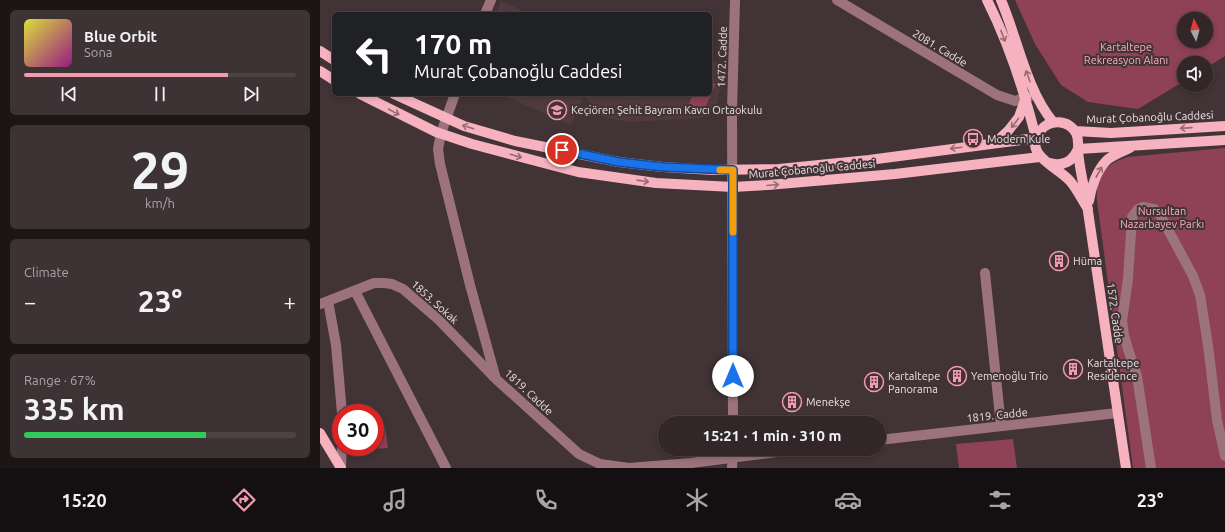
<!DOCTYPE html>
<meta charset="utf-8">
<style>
:root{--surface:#322628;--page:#3d3234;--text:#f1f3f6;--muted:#a8a5a8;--line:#4d4345;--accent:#f29aae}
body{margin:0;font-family:Ubuntu,sans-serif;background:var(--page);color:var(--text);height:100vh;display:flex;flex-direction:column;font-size:15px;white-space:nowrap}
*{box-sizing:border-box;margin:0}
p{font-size:13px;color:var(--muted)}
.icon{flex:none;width:22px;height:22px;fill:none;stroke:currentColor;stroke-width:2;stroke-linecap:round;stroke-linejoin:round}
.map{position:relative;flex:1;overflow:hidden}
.panel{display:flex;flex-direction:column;gap:10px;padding:10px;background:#1c1516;width:320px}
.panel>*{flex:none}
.top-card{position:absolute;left:12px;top:12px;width:380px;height:84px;border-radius:6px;box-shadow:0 2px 6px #0003,0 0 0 1px var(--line);background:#202124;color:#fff;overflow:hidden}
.needle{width:26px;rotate:354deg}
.controls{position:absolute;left:857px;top:12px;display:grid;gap:8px}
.controls a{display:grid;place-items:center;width:36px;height:36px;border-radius:50%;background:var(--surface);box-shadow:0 2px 6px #0003,0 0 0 1px var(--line);font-size:20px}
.speed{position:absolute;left:12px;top:404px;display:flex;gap:8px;font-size:20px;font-weight:700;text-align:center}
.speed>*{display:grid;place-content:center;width:52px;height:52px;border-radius:50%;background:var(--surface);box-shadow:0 2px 6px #0003,0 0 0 1px var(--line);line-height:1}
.speed .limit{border:6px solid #d22;background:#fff;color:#111}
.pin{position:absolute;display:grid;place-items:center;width:34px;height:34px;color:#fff;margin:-17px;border:2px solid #fff;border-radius:50%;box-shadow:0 1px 4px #0007}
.me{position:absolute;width:44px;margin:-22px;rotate:0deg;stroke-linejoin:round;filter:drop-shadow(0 0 3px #0008)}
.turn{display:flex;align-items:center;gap:14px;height:84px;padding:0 16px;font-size:18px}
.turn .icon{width:52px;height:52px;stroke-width:2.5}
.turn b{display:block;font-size:28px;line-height:34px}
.big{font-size:30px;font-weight:600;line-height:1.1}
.panel .tile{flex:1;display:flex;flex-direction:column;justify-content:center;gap:6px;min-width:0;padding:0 14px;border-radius:6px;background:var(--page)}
.panel .dial{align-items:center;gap:0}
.dial b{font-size:52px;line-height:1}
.song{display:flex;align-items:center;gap:12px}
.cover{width:48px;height:48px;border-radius:6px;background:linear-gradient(135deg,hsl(60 70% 55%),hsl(310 70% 35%))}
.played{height:4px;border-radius:2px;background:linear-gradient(90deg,var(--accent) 75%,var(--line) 75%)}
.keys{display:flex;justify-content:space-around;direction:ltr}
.heat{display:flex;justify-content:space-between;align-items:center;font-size:22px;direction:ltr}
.charge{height:6px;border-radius:3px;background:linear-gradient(90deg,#34c759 67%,var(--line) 0)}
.trip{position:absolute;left:338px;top:416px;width:228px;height:40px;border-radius:20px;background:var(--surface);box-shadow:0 2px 6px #0003,0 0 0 1px var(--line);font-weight:600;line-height:40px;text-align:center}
.menu{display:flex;height:64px;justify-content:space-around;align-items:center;background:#140f10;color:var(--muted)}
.menu .icon{width:28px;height:28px}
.menu .on{color:var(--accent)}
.menu b{font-size:18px;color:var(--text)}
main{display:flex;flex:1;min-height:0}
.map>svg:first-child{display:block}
.built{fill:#503a3e}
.green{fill:#8f4155;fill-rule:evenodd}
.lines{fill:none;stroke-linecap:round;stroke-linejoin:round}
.minor{stroke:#9d737b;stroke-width:10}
.major{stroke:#f7b2c0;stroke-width:10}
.oneway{stroke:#936c74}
.route-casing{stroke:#114b97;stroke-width:10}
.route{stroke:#1a73e8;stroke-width:7}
.slow{stroke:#f59e0b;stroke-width:7}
.labels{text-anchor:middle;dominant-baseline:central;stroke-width:4;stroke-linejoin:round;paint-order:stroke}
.park-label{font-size:11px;fill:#faaebe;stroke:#423336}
.street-label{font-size:11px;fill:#ebe1e3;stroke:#423336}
.poi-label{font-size:11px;fill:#ebe1e3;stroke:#423336;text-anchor:start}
</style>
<main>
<section class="panel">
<div class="tile">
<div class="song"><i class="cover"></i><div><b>Blue Orbit</b><p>Sona</p></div></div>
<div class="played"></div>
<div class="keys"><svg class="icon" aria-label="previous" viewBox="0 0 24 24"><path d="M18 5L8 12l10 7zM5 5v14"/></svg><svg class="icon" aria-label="pause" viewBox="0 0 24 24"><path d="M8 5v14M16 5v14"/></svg><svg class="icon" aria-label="next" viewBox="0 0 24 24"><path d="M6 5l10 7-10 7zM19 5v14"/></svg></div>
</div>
<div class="tile dial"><b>29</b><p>km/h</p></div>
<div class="tile"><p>Climate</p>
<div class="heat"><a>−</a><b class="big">23°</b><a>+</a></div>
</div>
<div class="tile"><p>Range · 67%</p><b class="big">335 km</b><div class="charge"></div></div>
</section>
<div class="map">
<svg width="905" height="468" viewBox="0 0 905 468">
<rect width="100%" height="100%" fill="#423336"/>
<path class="built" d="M181,1L210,14H176Z
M390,58L404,68L398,100L393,110L381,118L311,122L293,119L282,116L265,98L264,95L251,125L180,94H390Z"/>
<path class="green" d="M695,0H905V56L886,68V63H864V81L818,109L768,102L741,85L715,44ZM864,19H886V41H864Z
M390,82L396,84L384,110L369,104L373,94H390Z
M905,148V468H813L777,201C775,176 784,165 807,157Z
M65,426L68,448L35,450V447H55V427Z
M693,439L697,468H639L636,444Z"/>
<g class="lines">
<path class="minor" d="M517,0L677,95L695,101L713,95
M165,14L171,0
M135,94L121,133L118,149L120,164L150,285L176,379L259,454L280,464L309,468L371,463L480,449
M665,273L681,426
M35,291L126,468
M8,301L16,345L22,413
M0,304L54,283H64L72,284L83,289L119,320L174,377
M413,423L412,110L415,0
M559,440L797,413
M21,466L22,447
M412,468L413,449
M831,468L817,376L808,349L804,335L802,321L808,279L812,217L818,209L823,207L834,209L839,213L873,276L880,295L888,345L897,420L905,456"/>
<path class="major" d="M667,0C689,44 704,90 716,138
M681,0C698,40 706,89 733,122
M0,51L14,60
M0,71L14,80
M40,94L116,132L152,144L258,172L336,183L413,187L448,185L575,174L720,157
M74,94L144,126L195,141L299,162L343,167L393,170L459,169L549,160L716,138
M755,131L791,133L905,126
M675,143L688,131L699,117L706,97
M758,149L905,140
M730,163C743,167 753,161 758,149
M769,201C771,187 777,170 787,160C793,155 803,151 810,148
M768,209C762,200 757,189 750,181C738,167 702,155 720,131C729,119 748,119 756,133C759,139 758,144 758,150C759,166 763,182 766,198C780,288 793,378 806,468
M0,433L21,468"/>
</g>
<defs><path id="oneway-shaft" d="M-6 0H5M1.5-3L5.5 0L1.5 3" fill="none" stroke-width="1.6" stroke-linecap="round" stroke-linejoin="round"/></defs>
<g class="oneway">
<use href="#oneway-shaft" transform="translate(683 36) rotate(69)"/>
<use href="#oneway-shaft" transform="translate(708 76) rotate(-109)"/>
<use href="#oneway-shaft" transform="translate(74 112) rotate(28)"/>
<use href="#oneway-shaft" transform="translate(695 123) rotate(128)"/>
<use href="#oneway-shaft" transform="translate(148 127) rotate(-162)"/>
<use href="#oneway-shaft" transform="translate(866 128) rotate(176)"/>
<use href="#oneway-shaft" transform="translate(636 148) rotate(173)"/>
<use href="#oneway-shaft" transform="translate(196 156) rotate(16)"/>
<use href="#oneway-shaft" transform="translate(779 172) rotate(-61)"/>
<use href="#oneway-shaft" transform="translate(323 181) rotate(8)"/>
<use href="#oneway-shaft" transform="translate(453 185) rotate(-5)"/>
</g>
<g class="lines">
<g class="route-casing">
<path id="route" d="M242,150L299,162L343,167L413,170V376"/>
</g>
<use href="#route" class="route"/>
<path class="slow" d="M400,170H413V232"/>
</g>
<defs>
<g id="school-ring" transform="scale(1)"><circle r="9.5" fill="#423336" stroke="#f29aae" stroke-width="1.5"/><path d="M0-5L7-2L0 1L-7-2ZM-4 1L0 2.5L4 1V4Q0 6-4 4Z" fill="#f29aae"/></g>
<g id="bus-ring" transform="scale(1)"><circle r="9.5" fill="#423336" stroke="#f29aae" stroke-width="1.5"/><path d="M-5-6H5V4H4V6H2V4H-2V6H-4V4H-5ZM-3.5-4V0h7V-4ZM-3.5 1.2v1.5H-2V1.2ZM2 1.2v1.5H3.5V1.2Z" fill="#f29aae"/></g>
<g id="building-ring" transform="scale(1)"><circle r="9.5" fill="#423336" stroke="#f29aae" stroke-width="1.5"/><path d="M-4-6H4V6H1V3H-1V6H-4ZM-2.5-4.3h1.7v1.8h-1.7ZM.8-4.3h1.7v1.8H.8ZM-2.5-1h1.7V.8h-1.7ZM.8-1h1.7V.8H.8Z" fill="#f29aae"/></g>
</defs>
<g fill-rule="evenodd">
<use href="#school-ring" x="237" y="110"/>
<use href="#bus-ring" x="653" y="139"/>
<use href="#building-ring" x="739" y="261"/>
<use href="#building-ring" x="753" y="369"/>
<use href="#building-ring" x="637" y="376"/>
<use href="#building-ring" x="554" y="382"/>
<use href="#building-ring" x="472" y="402"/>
</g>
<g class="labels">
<g class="park-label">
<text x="806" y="47">Kartaltepe<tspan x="806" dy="13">Rekreasyon Alanı</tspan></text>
<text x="842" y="211">Nursultan<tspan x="842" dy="13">Nazarbayev Parkı</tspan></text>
</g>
<g class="street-label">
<text transform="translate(620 48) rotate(31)">2081. Cadde</text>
<text transform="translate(402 57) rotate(-88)">1472. Cadde</text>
<text transform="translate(830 117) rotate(-2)">Murat Çobanoğlu Caddesi</text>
<text transform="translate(492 169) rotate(-5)">Murat Çobanoğlu Caddesi</text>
<text transform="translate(115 302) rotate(42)">1853. Sokak</text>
<text transform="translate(795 313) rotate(82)">1572. Cadde</text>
<text transform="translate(209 392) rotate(43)">1819. Cadde</text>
<text transform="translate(677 415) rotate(-6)">1819. Cadde</text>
</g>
<g class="poi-label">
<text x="251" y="110">Keçiören Şehit Bayram Kavcı Ortaokulu</text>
<text x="667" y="139">Modern Kule</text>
<text x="753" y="261">Hüma</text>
<text x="767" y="363">Kartaltepe<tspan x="767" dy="13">Residence</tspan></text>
<text x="568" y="376">Kartaltepe<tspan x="568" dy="13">Panorama</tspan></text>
<text x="651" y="376">Yemenoğlu Trio</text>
<text x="486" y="402">Menekşe</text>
</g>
</g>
</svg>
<div class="controls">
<a><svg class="needle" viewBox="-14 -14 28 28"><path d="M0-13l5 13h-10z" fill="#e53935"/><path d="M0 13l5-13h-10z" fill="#a8a5a8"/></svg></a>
<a><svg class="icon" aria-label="sound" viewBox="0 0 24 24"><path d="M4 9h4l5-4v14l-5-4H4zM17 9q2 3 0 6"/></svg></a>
</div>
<div class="speed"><div class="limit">30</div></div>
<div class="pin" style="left:242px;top:150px;background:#d93025"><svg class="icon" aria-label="arrive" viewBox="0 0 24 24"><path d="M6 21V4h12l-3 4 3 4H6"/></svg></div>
<svg class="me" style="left:413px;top:376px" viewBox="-20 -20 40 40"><circle r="19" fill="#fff"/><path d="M0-13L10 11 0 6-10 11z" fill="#1a73e8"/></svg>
<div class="trip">15:21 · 1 min · 310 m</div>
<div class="top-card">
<div class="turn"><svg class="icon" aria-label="left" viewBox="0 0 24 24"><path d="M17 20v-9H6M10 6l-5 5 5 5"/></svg><div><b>170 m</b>Murat Çobanoğlu Caddesi</div></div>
</div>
</div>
</main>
<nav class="menu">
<b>15:20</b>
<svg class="icon on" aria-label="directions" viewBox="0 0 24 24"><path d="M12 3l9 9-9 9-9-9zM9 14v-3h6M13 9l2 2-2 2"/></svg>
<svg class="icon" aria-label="music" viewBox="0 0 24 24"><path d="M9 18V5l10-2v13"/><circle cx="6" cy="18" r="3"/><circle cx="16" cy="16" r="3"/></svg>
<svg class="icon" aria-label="phone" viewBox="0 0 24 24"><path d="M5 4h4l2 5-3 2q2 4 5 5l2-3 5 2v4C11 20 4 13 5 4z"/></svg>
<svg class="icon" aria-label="climate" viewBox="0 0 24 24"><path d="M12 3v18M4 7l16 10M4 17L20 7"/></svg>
<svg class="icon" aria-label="car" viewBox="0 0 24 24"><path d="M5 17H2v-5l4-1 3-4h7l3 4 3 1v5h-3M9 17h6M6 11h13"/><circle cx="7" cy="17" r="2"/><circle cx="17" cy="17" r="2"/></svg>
<svg class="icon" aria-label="filters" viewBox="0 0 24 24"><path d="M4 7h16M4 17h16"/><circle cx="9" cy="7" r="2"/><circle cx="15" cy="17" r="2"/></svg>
<b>23°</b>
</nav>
